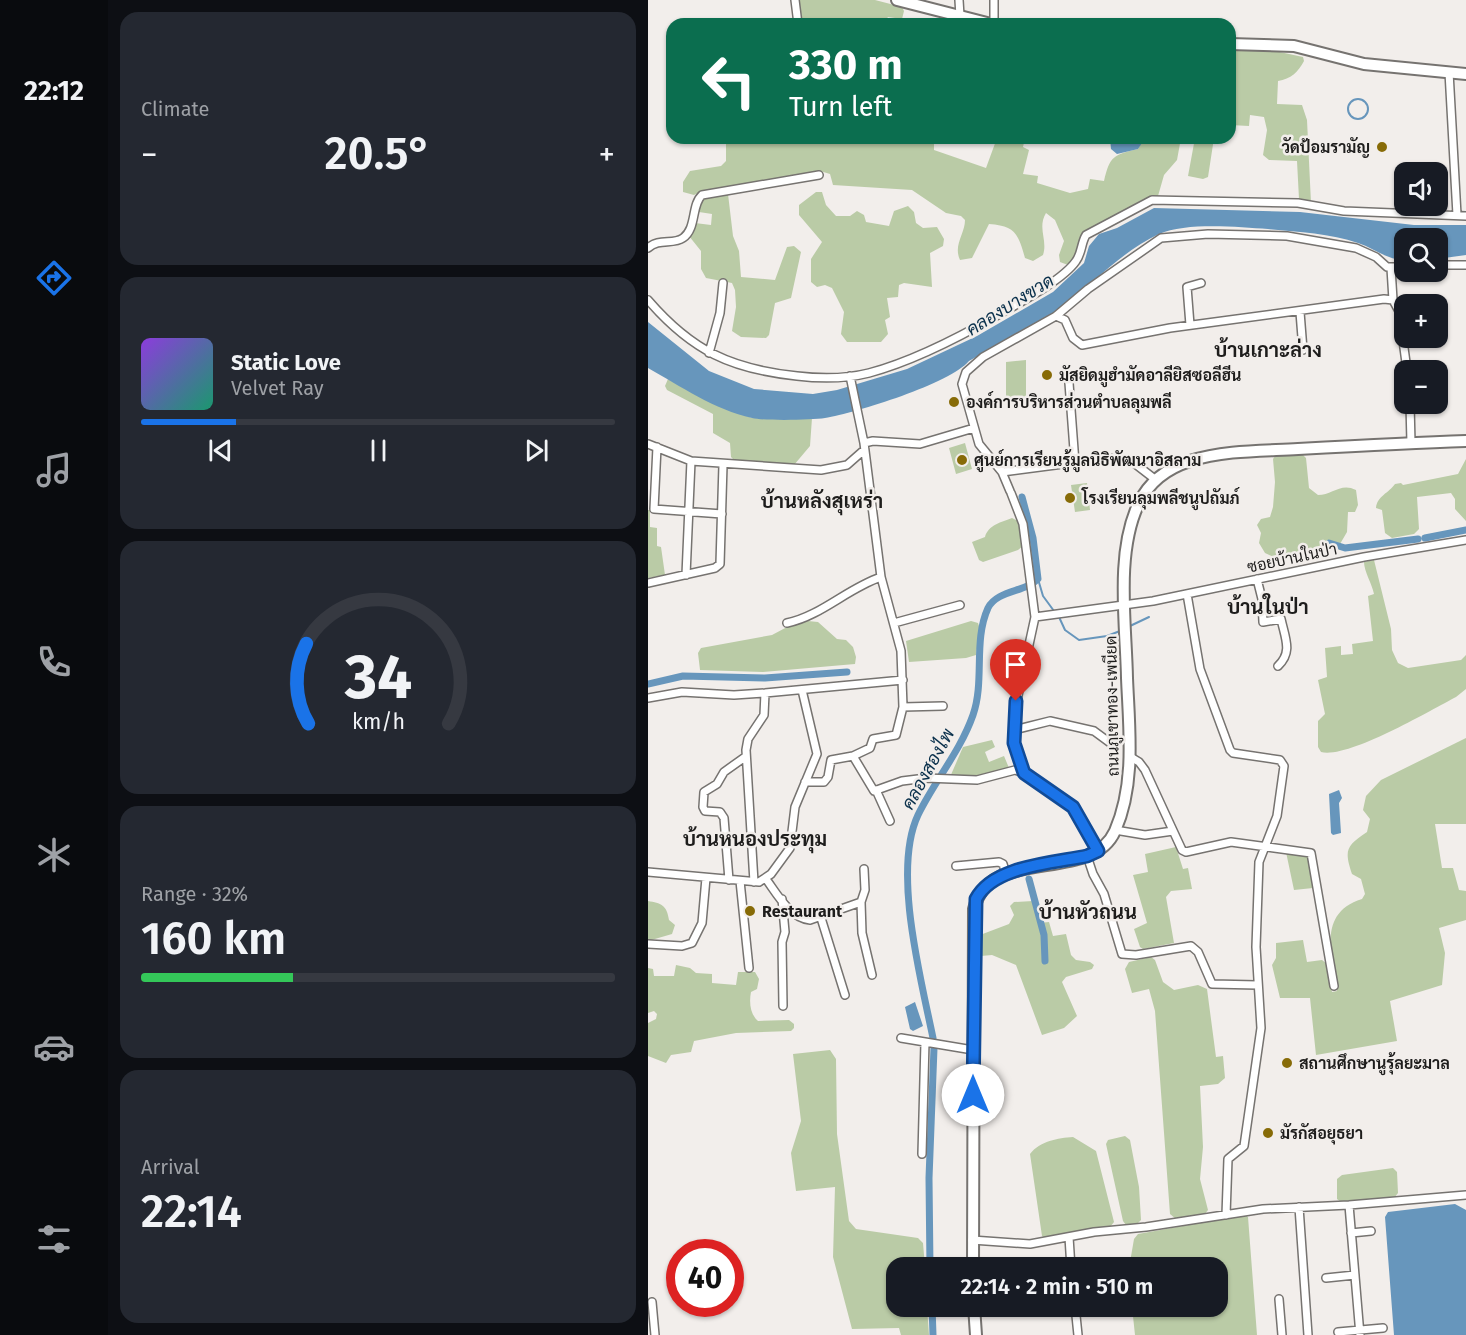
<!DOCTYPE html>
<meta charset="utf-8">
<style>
:root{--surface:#171b24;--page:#242831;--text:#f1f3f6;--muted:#9ea1a6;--line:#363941;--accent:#1a73e8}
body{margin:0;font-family:"Fira Sans",Sarabun,sans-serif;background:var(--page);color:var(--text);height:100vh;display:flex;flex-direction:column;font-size:22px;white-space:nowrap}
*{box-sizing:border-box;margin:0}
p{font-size:20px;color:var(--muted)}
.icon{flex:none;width:33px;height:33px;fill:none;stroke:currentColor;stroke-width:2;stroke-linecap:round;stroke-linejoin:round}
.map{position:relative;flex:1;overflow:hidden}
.panel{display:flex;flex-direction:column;gap:12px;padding:12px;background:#0d0f14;width:540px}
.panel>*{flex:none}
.guide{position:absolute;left:18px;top:18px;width:570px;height:126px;border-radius:18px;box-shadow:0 2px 4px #0004;background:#0b6e4f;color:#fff;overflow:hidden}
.tools{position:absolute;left:746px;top:162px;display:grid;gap:12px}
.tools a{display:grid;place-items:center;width:54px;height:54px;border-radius:12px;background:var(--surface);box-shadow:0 2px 4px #0004;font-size:30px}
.speed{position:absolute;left:18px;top:1239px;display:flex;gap:12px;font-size:30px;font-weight:700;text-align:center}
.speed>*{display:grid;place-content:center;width:78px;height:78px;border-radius:50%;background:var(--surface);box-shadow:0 2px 4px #0004;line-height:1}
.speed .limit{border:9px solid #d22;background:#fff;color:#111}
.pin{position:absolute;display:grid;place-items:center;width:51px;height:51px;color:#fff;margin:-62px -26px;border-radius:50% 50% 50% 0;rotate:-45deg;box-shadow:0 0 6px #0007}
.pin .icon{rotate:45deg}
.me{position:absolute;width:66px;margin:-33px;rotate:0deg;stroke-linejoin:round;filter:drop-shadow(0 0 4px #0008)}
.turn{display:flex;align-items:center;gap:21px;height:126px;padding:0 24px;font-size:27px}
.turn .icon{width:78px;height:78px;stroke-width:2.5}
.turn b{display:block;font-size:42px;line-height:51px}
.big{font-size:45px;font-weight:600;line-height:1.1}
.panel .card{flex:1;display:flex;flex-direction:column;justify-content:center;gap:9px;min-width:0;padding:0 21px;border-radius:18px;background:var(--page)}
.panel .dial{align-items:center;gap:0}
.dial svg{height:156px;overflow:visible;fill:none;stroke:var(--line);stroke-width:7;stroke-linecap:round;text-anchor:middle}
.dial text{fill:var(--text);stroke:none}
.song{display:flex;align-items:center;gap:18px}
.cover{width:72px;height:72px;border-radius:9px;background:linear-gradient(135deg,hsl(270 70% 55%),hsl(160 70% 35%))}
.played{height:6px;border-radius:3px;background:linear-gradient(90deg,var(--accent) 20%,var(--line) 20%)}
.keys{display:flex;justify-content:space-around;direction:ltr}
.heat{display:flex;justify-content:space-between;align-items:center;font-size:33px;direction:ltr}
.charge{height:9px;border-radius:4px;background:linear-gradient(90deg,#34c759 32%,var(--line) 0)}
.trip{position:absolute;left:238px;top:1257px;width:342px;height:60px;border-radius:18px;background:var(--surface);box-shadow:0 2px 4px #0004;font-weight:600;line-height:60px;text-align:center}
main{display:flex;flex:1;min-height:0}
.menu{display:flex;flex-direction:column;width:108px;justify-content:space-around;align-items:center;background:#090b0e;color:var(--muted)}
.menu .icon{width:42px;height:42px}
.menu .selected{color:var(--accent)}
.menu b{font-size:27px;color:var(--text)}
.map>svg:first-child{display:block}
.green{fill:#bacba6}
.water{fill:#6796bc}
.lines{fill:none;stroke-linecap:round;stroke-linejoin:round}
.stream{stroke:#6796bc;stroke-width:2}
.canal{stroke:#6796bc;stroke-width:7}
.street-casing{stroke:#767370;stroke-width:10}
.secondary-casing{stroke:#767370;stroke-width:14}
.street{stroke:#fff;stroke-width:7}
.secondary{stroke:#fff;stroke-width:10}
.route-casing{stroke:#114b97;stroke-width:15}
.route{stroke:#1a73e8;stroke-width:10}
.poi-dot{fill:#876b07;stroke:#f2eeeb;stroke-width:2}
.labels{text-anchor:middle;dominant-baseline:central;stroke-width:5;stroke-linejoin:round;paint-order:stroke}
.poi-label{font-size:16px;font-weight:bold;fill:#1e1d1c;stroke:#f2eeeb;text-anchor:start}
.street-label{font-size:16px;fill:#1e1d1c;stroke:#f2eeeb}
.water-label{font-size:18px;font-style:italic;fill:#0a304b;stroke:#f2eeeb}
.quarter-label{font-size:20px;font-weight:bold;fill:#1e1d1c;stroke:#f2eeeb}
</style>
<main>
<nav class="menu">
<b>22:12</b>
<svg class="icon selected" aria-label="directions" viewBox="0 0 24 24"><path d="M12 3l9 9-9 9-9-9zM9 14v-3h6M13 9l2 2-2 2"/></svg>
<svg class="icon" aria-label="music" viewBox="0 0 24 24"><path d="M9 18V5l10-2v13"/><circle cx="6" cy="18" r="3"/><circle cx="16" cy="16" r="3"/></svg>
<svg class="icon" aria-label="phone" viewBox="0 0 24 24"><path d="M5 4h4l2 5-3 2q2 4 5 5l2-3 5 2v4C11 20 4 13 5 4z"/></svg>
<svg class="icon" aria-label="climate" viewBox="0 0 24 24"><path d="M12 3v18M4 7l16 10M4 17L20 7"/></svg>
<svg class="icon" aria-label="car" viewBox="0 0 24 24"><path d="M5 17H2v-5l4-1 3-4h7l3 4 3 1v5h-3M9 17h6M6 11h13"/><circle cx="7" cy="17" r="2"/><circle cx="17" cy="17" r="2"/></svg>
<svg class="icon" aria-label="filters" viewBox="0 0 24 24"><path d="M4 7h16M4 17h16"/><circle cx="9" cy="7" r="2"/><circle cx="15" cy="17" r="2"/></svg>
</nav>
<section class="panel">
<div class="card"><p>Climate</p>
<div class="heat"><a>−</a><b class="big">20.5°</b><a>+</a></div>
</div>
<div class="card">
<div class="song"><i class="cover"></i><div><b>Static Love</b><p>Velvet Ray</p></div></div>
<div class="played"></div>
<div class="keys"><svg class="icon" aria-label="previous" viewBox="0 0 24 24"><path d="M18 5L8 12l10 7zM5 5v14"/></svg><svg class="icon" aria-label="pause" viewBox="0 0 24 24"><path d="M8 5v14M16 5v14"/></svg><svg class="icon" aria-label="next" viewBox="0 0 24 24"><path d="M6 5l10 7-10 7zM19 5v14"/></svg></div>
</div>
<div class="card dial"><svg viewBox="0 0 100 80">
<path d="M14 69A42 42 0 1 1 86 69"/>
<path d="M14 69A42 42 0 0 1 13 28" stroke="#1a73e8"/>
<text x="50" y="56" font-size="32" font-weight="700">34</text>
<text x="50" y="72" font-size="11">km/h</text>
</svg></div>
<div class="card"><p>Range · 32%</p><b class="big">160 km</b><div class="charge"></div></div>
<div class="card"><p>Arrival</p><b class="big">22:14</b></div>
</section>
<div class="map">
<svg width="818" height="1335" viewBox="0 0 818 1335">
<rect width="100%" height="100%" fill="#f2eeeb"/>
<path class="green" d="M151,0H227L254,7L256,11L254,19L240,17L235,24H154Z
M582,51H627L655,57L656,61C650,72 643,79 630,81L629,104L654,105L659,120L663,203L651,199L649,161L621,160L615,155L619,130L616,117L602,115L601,126L582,125Z
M78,138H286V150L338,168L349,138H377L375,147L381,150L375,174L390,176L389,183L422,193L440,189L442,179L456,181C462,156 465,155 490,149L496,138H533L529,160L516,175L510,196L493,201L441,229C430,239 430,254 420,265L412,262L411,255L416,241L407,220L398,213C389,228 400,240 395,255L385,261L377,258C370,233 367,226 341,224L324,258L312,260C305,245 317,234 317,220L313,216L298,213L264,190L185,185L182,174L172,171L54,191L46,195L35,192V182L42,171L73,166L78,161Z
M547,138H566L560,177L555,179L540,176Z
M168,192H174L178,205L188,216H202L209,211L216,215L218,222L241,226L246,211L260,206L266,212L268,223L275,228L289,227L296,239L295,246L282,253L284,287L256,283L251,285L250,297L239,298L242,317L237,320L240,334L233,342H199L193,334L196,312L184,288L177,285L169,287L163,282V259L174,242L151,215V205Z
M80,194L85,236L91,251L93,277L127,280L139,247L146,246L153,252L143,298L127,303L121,335L118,338L93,337L84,331L88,307L87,290L84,283L58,278L53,269V251L41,236L47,223L63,225L64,214L51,212L52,201L57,197Z
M378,360V405H358V362Z
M20,379L58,400L104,418H164L162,446L146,465L87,461L83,457L82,443L65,433V414L19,390L17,386Z
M317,443L324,469L308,474L301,448Z
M628,455H655L658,458L661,488L670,495C684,495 693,482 708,490L710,505L707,512H700L699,532L692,544L628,558L617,553L611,543L613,533L609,525L613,519L622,517L625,507L627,482L625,459Z
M818,459V521L807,509V499L803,493L769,497L771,529L766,534L744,538L737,533L734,510L728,508C729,496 741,493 747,484L753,483L755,485L810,474Z
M439,483L442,510L427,512L423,485Z
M0,510H2V527L9,528V546L13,547L17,575L0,578Z
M364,518L370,521L375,546L370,550L335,562L331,560L324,542L337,537C340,525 354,522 364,518Z
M726,560L743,629L744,650L750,663L760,668L813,660L818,655V689L808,697C781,711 700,759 673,752L670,747V721L677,714L670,680L679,677L677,648L693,646V655L705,654L704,644L725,641L720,596L726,594C724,584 716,571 716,562Z
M160,621L170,622L189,639L198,640L205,647L208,657L207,664L115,672L52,670L50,653L53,648L124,635L141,626Z
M323,621L330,623L332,629L328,655L318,658L261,662L258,641Z
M818,738V824H787L794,868H805L811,890L818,891V920L791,928L797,953L794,985L742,1001L749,1041L668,1055L662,998H632L624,965L628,958V943L655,940L659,962L674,960L679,964L684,992L689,991C684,955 669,913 714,899L717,894L713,879L704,874C696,850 698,846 719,832L722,819L715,810L718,796L733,780Z
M344,740L347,747L337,752L341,762L356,756L361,768L337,777H302L315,747Z
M528,847L535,869L540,868L544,889L523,891L518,897L526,943L495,949L492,947L486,929L499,923L485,875L500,872L497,854Z
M638,852L657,853L661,857L665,888L646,890Z
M0,901C13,903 19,905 21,920L27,925L24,934L0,941Z
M385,901L391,923L401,922L405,936L418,934L423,955L428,960L442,962L446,965L444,969L418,977L414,982L429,1016L416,1028L394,1035L368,965L344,955L333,956L332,935L361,924L366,915L362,906L366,902Z
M503,957L507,960L515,982L526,990L550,985L559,989L568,1057L575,1056L577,1078L570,1084L552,1086L555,1147L552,1179L560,1210L556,1215L528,1219L522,1214L507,1011L501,989L484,993L477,969L481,962Z
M28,965L42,968L48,973L64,974V983L88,985L90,972H107L111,979L109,989L103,992C101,1002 102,1014 110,1021L141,1020L146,1024V1028L143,1031L88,1033L46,1041L43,1052L23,1055L18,1063L0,1056V1023L8,1019L9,1014L6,1011L0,1013V968L5,969L6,976H26Z
M182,1050L188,1059L189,1134L201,1221L208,1229L270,1238L275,1243L277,1267L249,1268V1306L279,1307L281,1335H253L251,1328L204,1329L185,1257L187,1187L148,1191L143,1153L153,1121L145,1054Z
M477,1136L482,1140L491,1187L493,1220L489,1224L478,1225L475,1221L458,1144L460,1140Z
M425,1137L448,1151L466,1222L462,1227L397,1238L394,1236L382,1154C392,1141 410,1138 425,1137Z
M745,1168L749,1172L750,1193L746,1198L693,1202L689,1199V1179L694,1175Z
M597,1215L600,1217L609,1335H487L484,1307L570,1306V1268H481L486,1239L490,1234Z"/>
<path class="water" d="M462,138H496V140L490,149L469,154L463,149Z
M506,208L652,212L766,225H818V255L789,259V238H756V260C739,260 726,248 710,243C682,233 649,232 620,229C590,227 538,222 511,234C474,251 445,284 412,308C385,328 351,344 321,361C303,383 208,413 177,418C164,420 117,421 104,418C67,410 32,386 0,368V322L61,371L106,389L165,394L189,390L259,369L329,336L405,292L436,263L441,246L451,234L469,228Z
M691,790L694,798L691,803L693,833L685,835L683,833L681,794Z
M267,1002L275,1026L265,1031L262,1029L257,1007Z
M807,1204L818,1210V1335H746L737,1217L740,1212Z"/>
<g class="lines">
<path class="stream" d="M700 109a10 10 0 1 1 20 0a10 10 0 1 1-20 0Z
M390,579L395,596L406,611
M411,617L417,630L431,640L459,636L472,631
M482,626L501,617"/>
<path class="canal" d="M777,538L818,530
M681,543L697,548L770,539
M0,684L35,676L117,678L199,672
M381,879L396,935L397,961
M285,1038C273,979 244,870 270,815C287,780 312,752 325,715C337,681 325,641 340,608C349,590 378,592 390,579L385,538L374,497
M282,1268L281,1178L286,1048
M284,1306L285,1335"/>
<g class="street-casing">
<path id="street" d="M147,0L150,24
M311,0L312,16
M346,24V0
M801,72L809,215
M0,248C11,238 25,245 35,238C49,228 43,205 54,195L171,175
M789,265H818
M743,268L745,300L751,311L759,370
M0,300C44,351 83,369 149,376C174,379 197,379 221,373C266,361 310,338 350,315C371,303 415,280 428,261C434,253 433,243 438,235L504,200L650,203L696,211L818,216
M652,312L655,350
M408,316L417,320L425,338L434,345L522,328L736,299L745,300
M542,325L539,287L553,283
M61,353L72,313L75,283
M202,376L216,443L225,441L272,444L326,428
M421,383L427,463
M762,404L763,443
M216,443L233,577L253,651L255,707L295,706
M0,444L43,461L173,470L199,465L216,450
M9,447L6,509L74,514
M354,472L461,458L486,463L508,480
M362,491L354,472L331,444L314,384L318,372L335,357L408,316L440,289L513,238L560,234L639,236L708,248L728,257L739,267H756
M363,493L375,524L387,617L366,714V743L376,773
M38,575L43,461
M609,579L614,599L615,622L633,619C637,638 645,652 630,666
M0,583L67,568L72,564L75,465
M539,594L552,669L582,750L585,753L632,760L636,766L629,816L611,862L608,947L613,1028L596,1146L580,1159L578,1215
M387,617L505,601L716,557L818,540
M139,623C173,616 200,588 233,577
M246,623L312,605
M0,698L34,692L86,695L117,693L255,680
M366,730L402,721L446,731L465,745
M205,756L222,748L225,739L248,735L255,707
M481,756L491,762L497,770L534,850L538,852L583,842L663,853L686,986
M157,782H176L180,777L183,760L205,756L226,791L254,781L278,778L329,780L367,770L376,773L425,807L450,851
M228,790L242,821
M467,830L497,835L525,831
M439,856L445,874L456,894L474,954L488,955L543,946L550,952L564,984L609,985
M308,866L351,862L355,864L358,874
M0,872L111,882L123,874L142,848L147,807L169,754L154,690
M118,879C129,894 142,918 162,920L213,902L217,890L216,869
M81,880L76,818L72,812L57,811L55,807L56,792L69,784L76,772L97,757
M92,881L101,968
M106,882L98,750L100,739L116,715L117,693
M134,899L137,932L134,942L135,1006
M213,902L214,933L224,975
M173,918L197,995
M0,944L34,946L44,943L54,923L58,878
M253,1038L325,1050
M274,1154L277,1042
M701,1205L712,1335
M651,1207L660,1335
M703,1233L723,1231
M421,1237L423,1268
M324,1240L382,1244L446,1232L498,1227L615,1209L701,1205L818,1195
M678,1278L707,1275
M631,1299L634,1335
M4,1302L7,1335
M427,1306L430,1335
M690,1332L735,1328"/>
</g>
<g class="secondary-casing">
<path id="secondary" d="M249,0L343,24
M582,44L646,46L716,64L818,74
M325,1268L326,909C341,844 443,885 467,831C488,783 481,728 479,678C478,624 467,552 491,503C501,482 520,468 542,461C576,450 615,451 650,449C706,446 762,443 818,441
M326,1306L328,1335"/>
</g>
<use href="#street" class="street"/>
<use href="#secondary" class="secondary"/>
</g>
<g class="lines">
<g class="route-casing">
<path id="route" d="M325,1095L328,899C345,866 405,863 439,856L450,851L425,807L376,773L366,743L368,701"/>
</g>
<use href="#route" class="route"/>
</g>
<g class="poi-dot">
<circle cx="734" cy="147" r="6"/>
<circle cx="399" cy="375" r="6"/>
<circle cx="306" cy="402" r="6"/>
<circle cx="314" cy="460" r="6"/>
<circle cx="422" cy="498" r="6"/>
<circle cx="102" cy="911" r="6"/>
<circle cx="639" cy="1063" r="6"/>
<circle cx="620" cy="1133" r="6"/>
</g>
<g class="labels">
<g class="poi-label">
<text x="722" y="147" text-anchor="end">วัดป้อมรามัญ</text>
<text x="411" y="375">มัสยิดมูฮำมัดอาลียิสซอลีฮีน</text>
<text x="318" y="402">องค์การบริหารส่วนตำบลลุมพลี</text>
<text x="326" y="460">ศูนย์การเรียนรู้มูลนิธิพัฒนาอิสลาม</text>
<text x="434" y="498">โรงเรียนลุมพลีชนูปถัมภ์</text>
<text x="114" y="911">Restaurant</text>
<text x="651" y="1063">สถานศึกษานูรุ้ลยะมาล</text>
<text x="632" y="1133">มัรกัสอยุธยา</text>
</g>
<g class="street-label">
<text transform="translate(644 558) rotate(-12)">ซอยบ้านในป่า</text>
<text transform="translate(464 706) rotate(-91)">ถนนภูเขาทอง-เพนียด</text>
</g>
<g class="water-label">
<text transform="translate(362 305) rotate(-32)">คลองบางขวด</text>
<text transform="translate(280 769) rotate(-61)">คลองสองไพ</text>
</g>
<g class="quarter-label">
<text x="620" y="350">บ้านเกาะล่าง</text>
<text x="174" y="501">บ้านหลังสุเหร่า</text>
<text x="620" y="607">บ้านในป่า</text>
<text x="107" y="839">บ้านหนองประทุม</text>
<text x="440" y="912">บ้านหัวถนน</text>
</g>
</g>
</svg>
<div class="tools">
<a><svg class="icon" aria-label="sound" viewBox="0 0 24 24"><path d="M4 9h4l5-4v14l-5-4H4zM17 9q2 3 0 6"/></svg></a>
<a><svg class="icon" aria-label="search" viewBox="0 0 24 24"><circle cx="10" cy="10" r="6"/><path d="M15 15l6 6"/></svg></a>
<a>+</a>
<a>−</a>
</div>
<div class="speed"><div class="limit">40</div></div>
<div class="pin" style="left:368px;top:701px;background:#d93025"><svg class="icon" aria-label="arrive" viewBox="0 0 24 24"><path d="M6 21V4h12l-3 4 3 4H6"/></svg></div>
<svg class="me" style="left:325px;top:1095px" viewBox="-20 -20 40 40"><circle r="19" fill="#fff"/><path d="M0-13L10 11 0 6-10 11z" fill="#1a73e8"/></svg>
<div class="trip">22:14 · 2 min · 510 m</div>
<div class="guide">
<div class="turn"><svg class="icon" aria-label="left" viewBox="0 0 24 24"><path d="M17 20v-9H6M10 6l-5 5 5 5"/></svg><div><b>330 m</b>Turn left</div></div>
</div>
</div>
</main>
